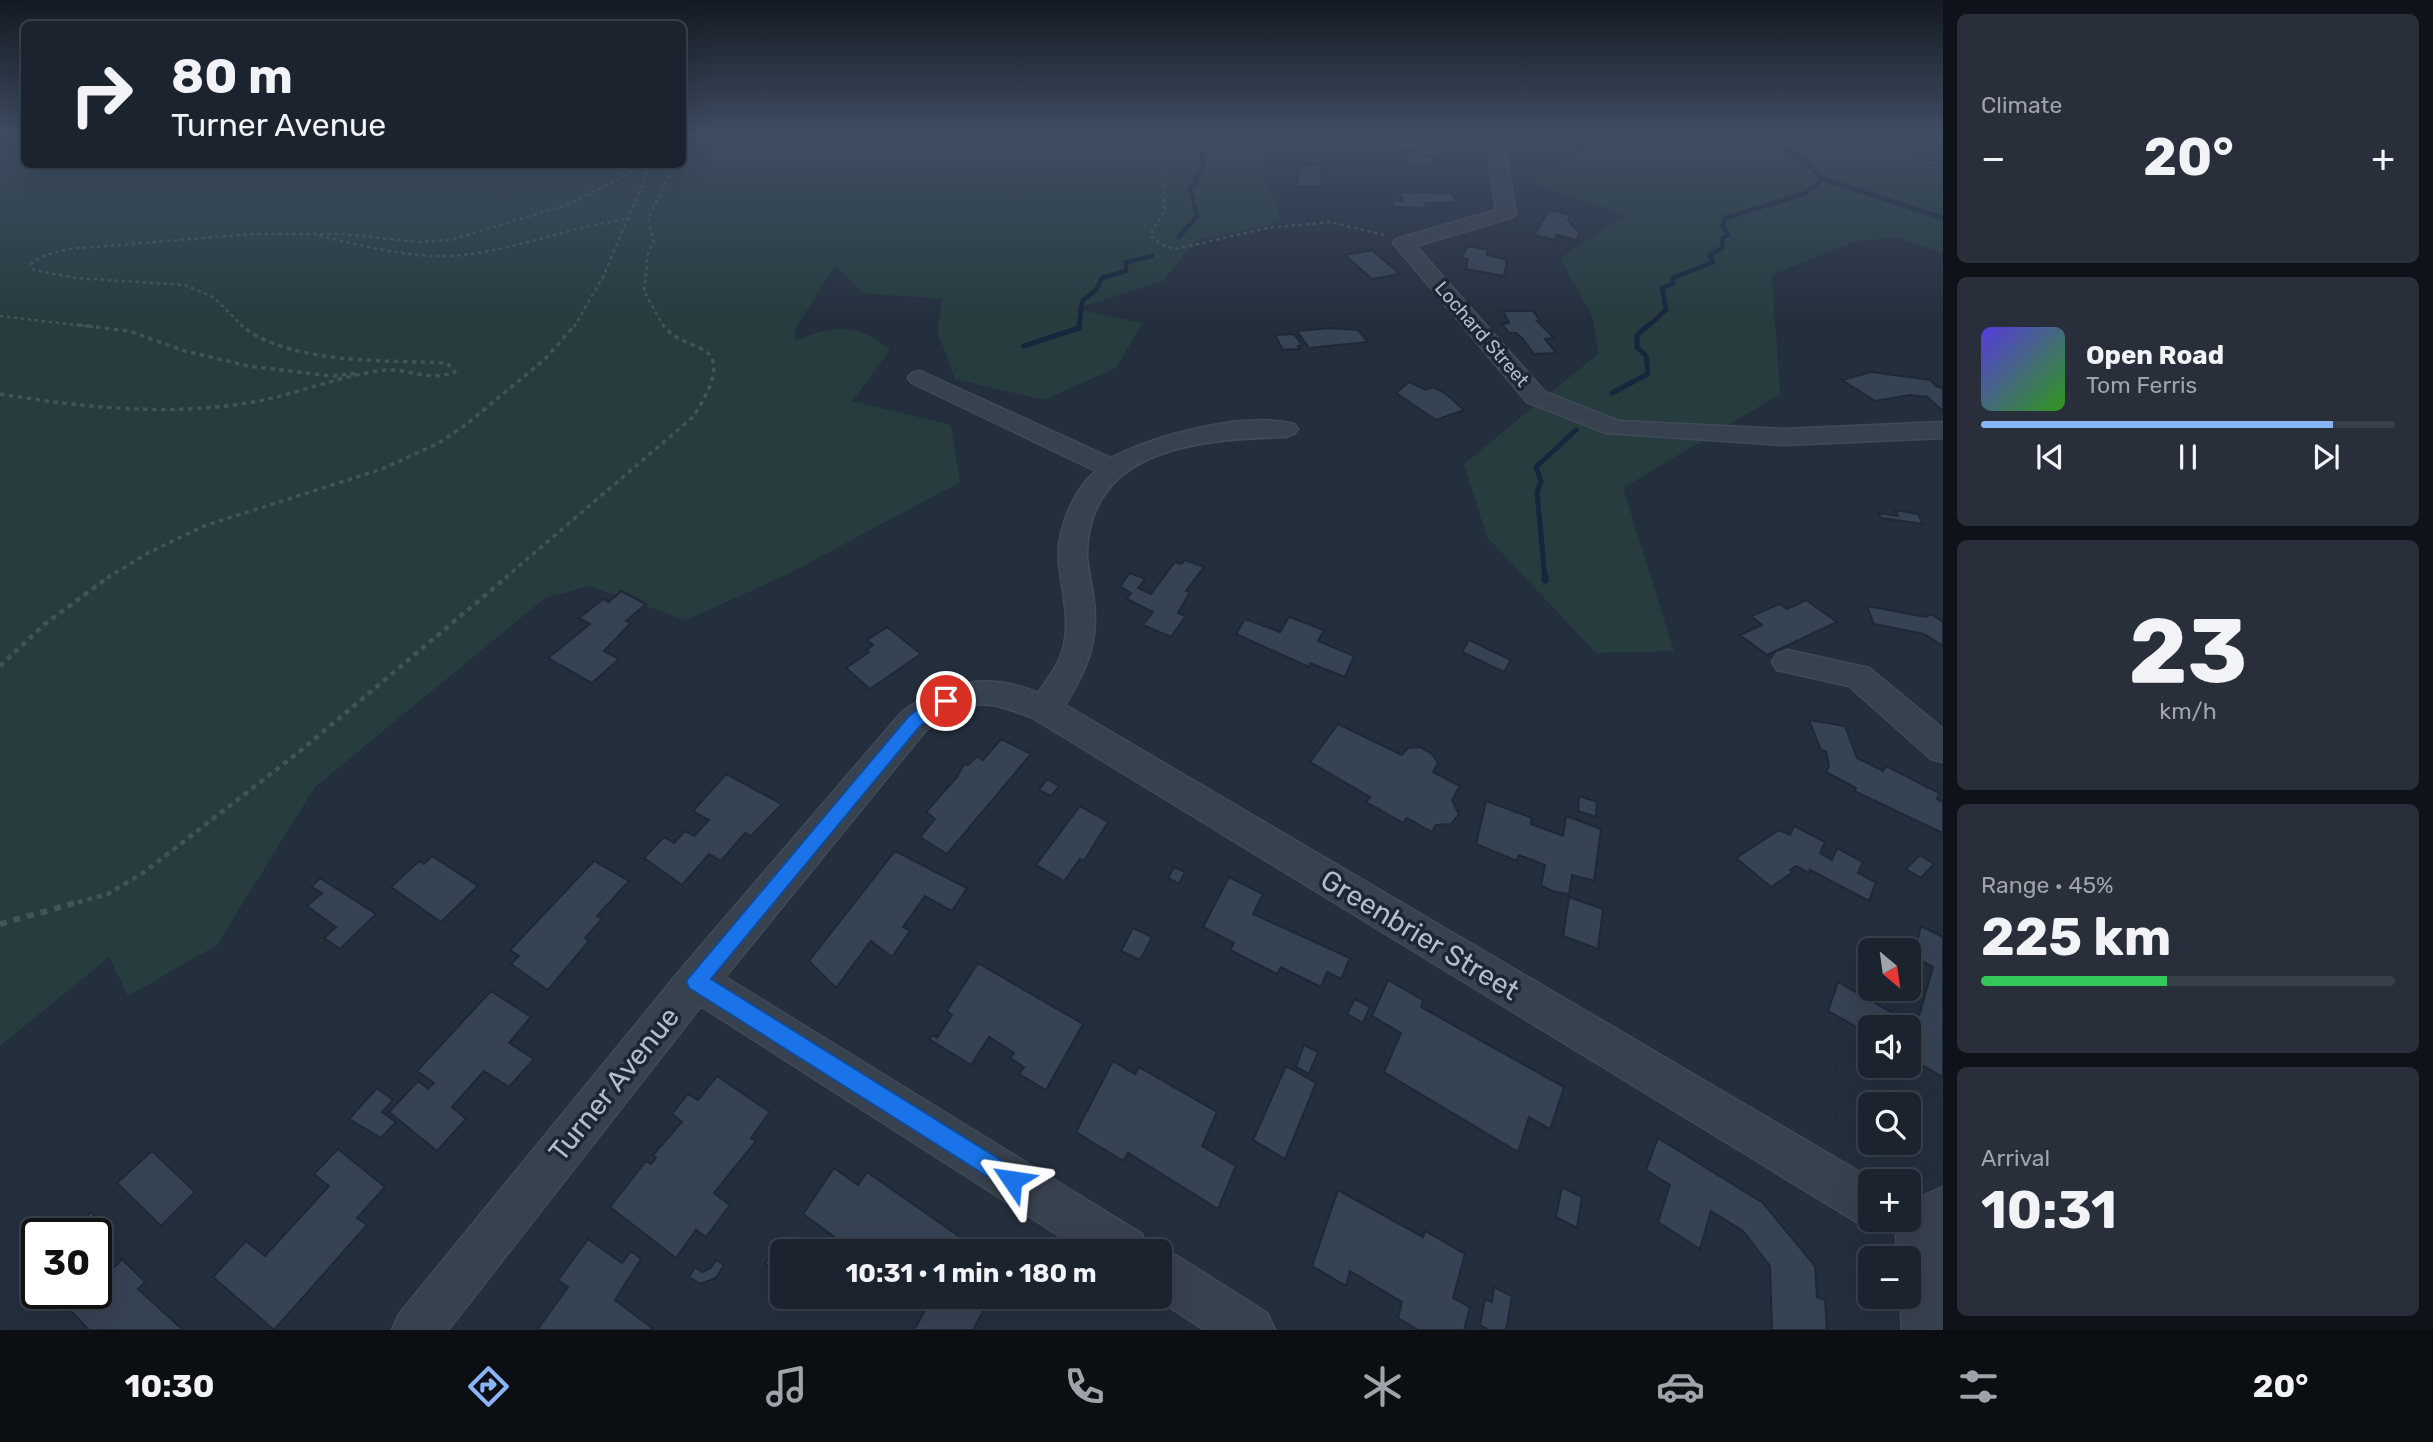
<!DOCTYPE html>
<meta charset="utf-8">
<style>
:root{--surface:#1b232e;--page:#282f3a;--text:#f1f3f6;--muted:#a0a4aa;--line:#39404a;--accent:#8ab4f8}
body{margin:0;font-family:Rubik,sans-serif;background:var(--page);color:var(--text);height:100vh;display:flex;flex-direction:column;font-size:26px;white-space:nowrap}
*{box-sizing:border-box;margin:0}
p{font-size:23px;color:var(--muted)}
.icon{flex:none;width:38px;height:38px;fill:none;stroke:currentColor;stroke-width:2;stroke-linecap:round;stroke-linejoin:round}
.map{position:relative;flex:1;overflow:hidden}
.drawer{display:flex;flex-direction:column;gap:14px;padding:14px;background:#0f1319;width:490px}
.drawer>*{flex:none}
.top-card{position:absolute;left:21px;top:21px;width:665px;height:147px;border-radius:10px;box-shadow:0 7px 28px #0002,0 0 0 2px var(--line);background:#1b232e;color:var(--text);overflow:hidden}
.needle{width:46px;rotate:151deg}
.tools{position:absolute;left:1858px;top:938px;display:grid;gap:14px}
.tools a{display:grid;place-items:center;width:63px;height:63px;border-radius:10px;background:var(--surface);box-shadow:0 7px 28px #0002,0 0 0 2px var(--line);font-size:35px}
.speed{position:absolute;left:21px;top:1218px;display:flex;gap:14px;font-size:35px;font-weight:700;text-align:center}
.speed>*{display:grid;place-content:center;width:91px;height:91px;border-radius:50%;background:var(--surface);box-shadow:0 7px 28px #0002,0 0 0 2px var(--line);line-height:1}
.speed .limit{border:4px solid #111;border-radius:10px;background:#fff;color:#111}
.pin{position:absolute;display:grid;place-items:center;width:60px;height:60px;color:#fff;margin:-30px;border:4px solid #fff;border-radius:50%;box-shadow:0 2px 7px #0007}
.me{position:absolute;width:77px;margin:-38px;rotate:302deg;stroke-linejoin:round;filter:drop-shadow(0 0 5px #0008)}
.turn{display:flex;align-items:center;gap:24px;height:147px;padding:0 35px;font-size:32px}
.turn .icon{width:91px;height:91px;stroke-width:2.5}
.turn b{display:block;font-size:49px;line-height:60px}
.big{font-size:52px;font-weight:700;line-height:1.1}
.drawer .card{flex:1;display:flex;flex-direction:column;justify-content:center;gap:10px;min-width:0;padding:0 24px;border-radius:10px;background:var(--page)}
.drawer .dial{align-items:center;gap:0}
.dial b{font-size:91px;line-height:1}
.song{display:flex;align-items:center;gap:21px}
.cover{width:84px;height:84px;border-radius:10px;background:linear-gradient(135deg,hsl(250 70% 55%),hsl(110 70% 35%))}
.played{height:7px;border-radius:4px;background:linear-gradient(90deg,var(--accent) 85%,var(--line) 85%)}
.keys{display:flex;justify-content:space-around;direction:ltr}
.heat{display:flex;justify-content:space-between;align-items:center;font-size:38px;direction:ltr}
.charge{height:10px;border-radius:5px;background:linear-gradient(90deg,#34c759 45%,var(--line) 0)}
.trip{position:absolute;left:770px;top:1239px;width:402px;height:70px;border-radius:10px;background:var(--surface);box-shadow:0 7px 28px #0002,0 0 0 2px var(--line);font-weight:700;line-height:70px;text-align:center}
.menu{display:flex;height:112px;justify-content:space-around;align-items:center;background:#0b0e12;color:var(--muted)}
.menu .icon{width:49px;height:49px}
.menu .active{color:var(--accent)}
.menu b{font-size:32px;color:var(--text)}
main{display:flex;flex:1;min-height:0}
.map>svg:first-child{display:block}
.green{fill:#263c3f}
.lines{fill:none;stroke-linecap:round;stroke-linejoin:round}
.stream-far2{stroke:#17263c;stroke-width:4.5}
.stream-far1{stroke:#17263c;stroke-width:5}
.stream{stroke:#17263c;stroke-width:7}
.building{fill:#364354;stroke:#1f2835;stroke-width:2}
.minor-casing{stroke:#414a57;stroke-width:3}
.path-far3{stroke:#3f5557;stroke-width:2.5;stroke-dasharray:3.5 3.5;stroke-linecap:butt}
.path-far2{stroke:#3f5557;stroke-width:3.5;stroke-dasharray:4.5 4.5;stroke-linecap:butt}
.path-far1{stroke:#3f5557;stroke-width:4.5;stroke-dasharray:5 5;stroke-linecap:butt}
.path{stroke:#3f5557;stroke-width:6;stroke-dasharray:7 7;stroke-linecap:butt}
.minor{fill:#38414e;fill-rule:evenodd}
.route{fill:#1a73e8;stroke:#114b97;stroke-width:2}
.labels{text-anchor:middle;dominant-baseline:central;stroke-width:7;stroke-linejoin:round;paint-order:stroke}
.far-street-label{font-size:19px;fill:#b4bcc9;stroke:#1d2633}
.near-street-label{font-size:28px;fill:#b4bcc9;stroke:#1d2633}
</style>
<main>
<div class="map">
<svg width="1943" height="1330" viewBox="0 0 1943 1330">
<rect width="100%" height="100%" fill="#242f3e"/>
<path class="green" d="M0,133H24V164H682L683,134L685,133H1284L1264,141L1262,168L1282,222L1195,241L1163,281L1075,309L1143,323L1116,368L1043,400L955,379L937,330L942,299L863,293L835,266L795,329V341C834,325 856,322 890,350L852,401L951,425L960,482L786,575L686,620L589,586L545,598L315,787L217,945L128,996L109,957L0,1046Z
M1608,133H1943V253L1898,238L1856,241L1772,275L1780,394L1623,488L1674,651L1596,653L1487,537L1464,464L1599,353L1592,316L1560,258L1627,215L1527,182Z"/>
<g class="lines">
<path class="stream-far2" d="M1776,133L1775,143L1792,151L1823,179L1943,218
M1179,237L1197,216L1190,188L1199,182L1195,179L1204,164L1201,158L1213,138L1223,133
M1079,327L1082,301L1096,290L1102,278L1126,271V262L1152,256
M1647,327L1666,310L1662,288L1673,284V278L1713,262L1710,255L1722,248L1723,238L1728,235L1723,226L1725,218L1806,193L1823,179"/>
<path class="stream-far1" d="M1024,346L1079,328V325
M1612,393L1648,374L1646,356L1637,347V335L1649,325
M1545,578L1537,492L1541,481L1536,467L1576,430"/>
<path class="stream" d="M1545,576V580"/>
</g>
<path class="building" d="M1487,133L1501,138L1474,140L1479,145L1465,147L1449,136Z
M1391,137L1448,150L1441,157L1428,154L1426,156L1436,158L1428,167L1405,161L1415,150L1404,147L1399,153H1387L1380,148Z
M1924,156L1940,164L1929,166L1912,158Z
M1302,164L1321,166V183L1325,184V187L1296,186Z
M1399,192L1452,193L1457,203H1424L1426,208L1394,207L1391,200L1403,201Z
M1549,210L1570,215L1568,220L1580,233L1576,240L1557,235L1554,240L1534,235Z
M1468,246L1488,250L1487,255L1507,260L1504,276L1466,269L1468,259L1461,258Z
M1372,250L1400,274L1372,279L1345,255Z
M1503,311H1533L1540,321H1537L1554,338L1545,339L1556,353L1534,354L1523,339L1516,333H1509L1502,324L1509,323Z
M1330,328L1358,330L1368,342L1309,348L1297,331Z
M1294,334L1302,345L1298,346L1300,349L1283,350L1275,335Z
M1871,372L1931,380L1936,386L1943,388V411L1927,397L1910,395L1875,401L1842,380Z
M1409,382L1426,390L1433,387L1445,393L1464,410L1436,420L1396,393Z
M1895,510L1918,514L1923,524L1881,518L1878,513L1898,516Z
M1185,560L1204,567L1186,591L1190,592L1178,613L1186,616L1171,637L1143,625L1153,612L1127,599L1131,593L1120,586L1130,573L1145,579L1138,588L1151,594L1175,562L1181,564Z
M621,591L646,604L626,621L631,623L604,651L619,659L592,683L548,658L590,624L579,618L603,599L609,602Z
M1806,600L1837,622L1767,655L1740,635L1762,625L1751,616L1780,604L1787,609Z
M1867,606L1926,617L1931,614L1943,622V646L1924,634L1874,624Z
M1289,617L1324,630L1318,641L1354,656L1345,677L1310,663L1309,667L1236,634L1245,619L1280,632Z
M887,627L921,654L870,689L846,668L869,652L866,650L873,645L867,640Z
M1469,640L1511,660L1504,672L1462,652Z
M1809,720L1845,726L1857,758L1883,771L1886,766L1939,793L1937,799L1943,802V833L1854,791L1856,788L1826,772L1829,766L1826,751L1821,750Z
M1338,724L1402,755L1408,748L1420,747L1432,754L1438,763L1433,772L1460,786L1452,800L1459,814L1451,824L1436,825L1432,832L1407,818L1403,823L1366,802L1370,797L1310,762Z
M1001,739L1031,754L947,854L920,837L935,819L926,812L957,777L964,764L968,765L977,756L983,760Z
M726,774L782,804L751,836L745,833L721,861L709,854L682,885L644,858L664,837L674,843L685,831L694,836L709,820L693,811Z
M1047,779L1059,786L1051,796L1039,790Z
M1579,796L1597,802L1596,817L1578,811Z
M1486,801L1532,818L1531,824L1563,836L1566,816L1601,829L1594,881L1572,875L1569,894L1555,892L1541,886L1545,865L1519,855L1517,861L1476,844Z
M1080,806L1108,822L1084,861L1080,859L1064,881L1036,865Z
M1794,826L1825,842L1820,853L1832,860L1837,848L1863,862L1858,873L1876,882L1869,901L1810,870L1809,873L1796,866L1790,870L1793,872L1771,887L1736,858L1779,830L1790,835Z
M895,851L967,888L952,911L925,896L903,927L910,931L892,957L871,941L836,988L809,961Z
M1920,855L1934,864L1921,878L1906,869Z
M432,856L478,886L441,922L391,887L419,861L424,864Z
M594,861L629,881L597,916L602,919L585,938L589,941L548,990L511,964L519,956L510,950Z
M1174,867L1185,872L1179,884L1168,878Z
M1229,877L1263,894L1253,914L1350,958L1341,979L1327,972L1321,987L1281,967L1277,974L1230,950L1234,943L1203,927Z
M320,878L376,914L340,949L324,938L336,927L307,906L322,893L311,887Z
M1569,897L1603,909L1598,949L1563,936Z
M1921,926L1943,937V1077L1909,1058V1027H1871V1035L1828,1011L1838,982L1916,1026L1933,967L1913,956Z
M1133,928L1152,937L1140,960L1121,951Z
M978,963L1083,1024L1046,1090L1019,1074L1024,1067L1010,1058L1014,1053L989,1037L971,1065L929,1039L933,1035L937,1038L952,1015L947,1011Z
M1388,980L1423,1000L1421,1007L1564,1087L1550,1129L1529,1117L1518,1152L1384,1072L1401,1033L1372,1016Z
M491,991L531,1017L509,1043L534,1059L509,1087L484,1071L452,1107L466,1119L437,1151L389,1112L418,1081L428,1089L434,1083L417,1071Z
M1355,999L1370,1007L1363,1023L1347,1014Z
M1304,1045L1318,1052L1309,1074L1296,1067Z
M1113,1061L1135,1074L1139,1067L1217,1112L1202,1146L1236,1166L1218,1209L1128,1153L1123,1161L1076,1132Z
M1286,1066L1316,1083L1285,1159L1253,1140Z
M717,1076L770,1112L751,1138L756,1141L714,1193L730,1205L706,1237L696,1230L676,1258L610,1207L646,1161L651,1164L656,1158L653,1155L682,1122L672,1114L688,1094L698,1100Z
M377,1088L393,1100L382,1112L396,1122L381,1138L349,1119Z
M1658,1138L1763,1203L1815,1266L1817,1297L1825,1300L1827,1330H1772L1770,1266L1743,1231L1711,1211L1700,1249L1658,1222L1670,1185L1646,1170Z
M338,1149L385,1187L357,1218L367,1225L274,1330L213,1277L246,1241L265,1256L329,1186L314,1174Z
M152,1151L195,1192L161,1226L117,1183Z
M834,1168L858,1185L867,1172L980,1251H854L803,1214Z
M1562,1187L1582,1197L1577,1228L1556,1217Z
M1338,1190L1423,1237L1425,1231L1465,1254L1453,1298L1470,1307L1464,1330H1418L1398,1318L1402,1302L1350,1271L1346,1286L1312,1266Z
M91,1212L103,1224L93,1234H74L71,1231Z
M588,1239L622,1263L631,1251L641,1259L615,1300L652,1328L651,1330H537L568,1287L558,1280Z
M781,1241L795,1251H782V1276L765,1263Z
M122,1259L145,1282L138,1289L183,1330H89L71,1311L89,1293H96V1286Z
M716,1260L724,1265L716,1278L700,1284L689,1277L695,1267L702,1272L711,1268Z
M1494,1287L1512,1296L1506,1330H1489L1480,1325L1485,1299L1492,1302Z
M917,1297H991L973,1330H914L928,1305Z"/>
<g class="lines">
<g class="minor-casing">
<path id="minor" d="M1497,150L1506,155L1516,213L1513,217L1416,246L1545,392L1619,421L1785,429L1943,422V438L1785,445L1606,433L1527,402L1393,243L1396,239L1496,210L1488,155Z
M920,371L1111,458C1156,435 1244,411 1294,424L1298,429L1294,434L1285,437C1205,439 1090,446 1087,552C1087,566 1091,581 1093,595C1100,639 1088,668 1065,705L1875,1181H1871V1220L1887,1221L1871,1228L1855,1221L1033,718C984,699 970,697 926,730L725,977L1142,1234L1149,1251H1083L701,1006L448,1330H392L400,1313L682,968L902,712C945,681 989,672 1038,693C1049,678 1060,663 1064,645C1070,618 1062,591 1059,564C1056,531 1072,492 1096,471L912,383L908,378L912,373Z
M1788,650L1869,668L1943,729V762L1931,759L1849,686L1777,670L1772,662L1777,654Z
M1943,1187V1330H1902L1900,1297H1909V1258H1897L1896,1234L1901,1220H1909V1211L1927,1194Z
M1160,1249L1177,1256L1267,1313L1275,1330H1205L1154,1297H1160V1251H1155Z"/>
</g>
<path class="path-far3" d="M1180,133L1162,168L1165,210L1150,235L1162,245L1176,249L1267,228L1331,222L1384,235
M682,145L685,147L682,150
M319,236C366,246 414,260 462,255C519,249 572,226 629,219
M0,316L93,327
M243,327L215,298L185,285L76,278L34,270L31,264L43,256L68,249L254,234H343L418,242L451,240L569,204L648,164
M574,327L603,277L651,164
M664,327L644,291L648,253L654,242L648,219L674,164"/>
<path class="path-far2" d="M78,325L129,331L185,351L248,366L331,376L359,373
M0,394C85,408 173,417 259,401C299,393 337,377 378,371C406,366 429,383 455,372L447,363C388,360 288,365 241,325
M107,578L148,553L204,526L382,469L439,443L468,423L545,359L575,325
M505,578L693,417C702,403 727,364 705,351C689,341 676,342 663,325"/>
<path class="path-far1" d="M0,666L45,624L110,576
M68,905L108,894L143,873L299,752L508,576"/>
<path class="path" d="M0,924L75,903"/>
<use href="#minor" class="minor"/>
</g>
<linearGradient id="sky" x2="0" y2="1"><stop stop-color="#141a22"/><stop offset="0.42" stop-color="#3f4d63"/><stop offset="1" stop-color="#3f4d63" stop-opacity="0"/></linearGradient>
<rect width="1943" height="319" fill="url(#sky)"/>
<path class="route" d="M946,695L954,701C948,711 930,718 920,726L711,979L1020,1172L1024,1180L1020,1188L1012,1192L689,988L686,981L908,717L925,703Z"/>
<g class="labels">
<g class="far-street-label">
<text transform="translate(1482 334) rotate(49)">Lochard Street</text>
</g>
<g class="near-street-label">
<text transform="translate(1420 935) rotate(31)">Greenbrier Street</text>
<text transform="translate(614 1084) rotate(-51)">Turner Avenue</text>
</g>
</g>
</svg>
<div class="tools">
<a><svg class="needle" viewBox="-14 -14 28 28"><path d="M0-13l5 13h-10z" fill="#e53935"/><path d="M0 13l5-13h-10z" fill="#a0a4aa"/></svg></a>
<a><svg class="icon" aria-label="sound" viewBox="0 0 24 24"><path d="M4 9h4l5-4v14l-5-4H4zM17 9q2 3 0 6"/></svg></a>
<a><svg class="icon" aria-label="search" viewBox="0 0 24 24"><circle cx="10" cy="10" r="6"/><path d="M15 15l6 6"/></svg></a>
<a>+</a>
<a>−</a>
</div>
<div class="speed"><div class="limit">30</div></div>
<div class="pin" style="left:946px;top:701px;background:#d93025"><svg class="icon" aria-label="arrive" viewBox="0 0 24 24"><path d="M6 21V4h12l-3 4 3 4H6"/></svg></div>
<svg class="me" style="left:1012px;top:1180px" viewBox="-20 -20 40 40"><path d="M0-17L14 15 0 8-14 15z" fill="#1a73e8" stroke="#fff" stroke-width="4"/></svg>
<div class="trip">10:31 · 1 min · 180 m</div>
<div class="top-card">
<div class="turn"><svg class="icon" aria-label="right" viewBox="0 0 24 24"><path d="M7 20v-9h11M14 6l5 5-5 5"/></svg><div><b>80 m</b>Turner Avenue</div></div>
</div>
</div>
<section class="drawer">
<div class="card"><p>Climate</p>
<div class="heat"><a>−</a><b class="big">20°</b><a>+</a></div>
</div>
<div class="card">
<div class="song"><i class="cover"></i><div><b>Open Road</b><p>Tom Ferris</p></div></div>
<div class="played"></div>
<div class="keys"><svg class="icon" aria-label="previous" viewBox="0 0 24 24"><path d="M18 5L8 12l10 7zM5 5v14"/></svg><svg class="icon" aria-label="pause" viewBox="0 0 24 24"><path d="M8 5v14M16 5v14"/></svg><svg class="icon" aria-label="next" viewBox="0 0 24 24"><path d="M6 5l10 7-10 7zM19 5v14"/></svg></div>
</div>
<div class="card dial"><b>23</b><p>km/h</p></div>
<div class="card"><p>Range · 45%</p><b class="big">225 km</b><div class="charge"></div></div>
<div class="card"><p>Arrival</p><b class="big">10:31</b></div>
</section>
</main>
<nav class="menu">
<b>10:30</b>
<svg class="icon active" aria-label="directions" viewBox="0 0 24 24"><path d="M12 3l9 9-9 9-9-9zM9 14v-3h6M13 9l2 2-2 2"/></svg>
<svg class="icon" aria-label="music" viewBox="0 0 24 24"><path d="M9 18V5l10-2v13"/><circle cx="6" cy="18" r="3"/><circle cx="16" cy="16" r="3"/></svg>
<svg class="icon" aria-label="phone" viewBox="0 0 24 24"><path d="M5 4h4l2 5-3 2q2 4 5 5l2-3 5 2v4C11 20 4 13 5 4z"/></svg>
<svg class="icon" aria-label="climate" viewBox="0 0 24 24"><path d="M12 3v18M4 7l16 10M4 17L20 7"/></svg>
<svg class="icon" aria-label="car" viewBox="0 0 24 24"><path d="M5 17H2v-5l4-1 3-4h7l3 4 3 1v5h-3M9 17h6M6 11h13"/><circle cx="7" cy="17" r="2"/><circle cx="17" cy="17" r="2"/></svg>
<svg class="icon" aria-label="filters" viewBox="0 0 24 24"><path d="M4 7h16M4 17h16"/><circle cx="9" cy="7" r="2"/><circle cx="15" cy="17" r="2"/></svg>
<b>20°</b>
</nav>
